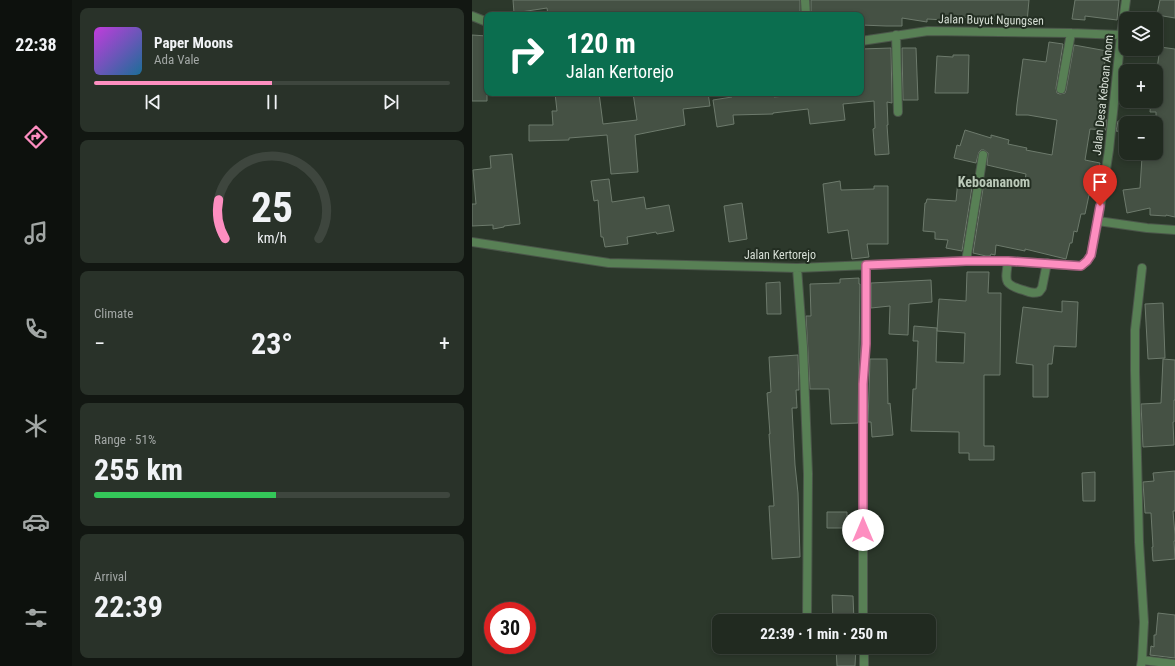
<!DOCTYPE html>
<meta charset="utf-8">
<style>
:root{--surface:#212a20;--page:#293229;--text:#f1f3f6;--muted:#a2a7a5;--line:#3e463e;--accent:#fd8ec0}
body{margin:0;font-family:"Roboto Condensed",sans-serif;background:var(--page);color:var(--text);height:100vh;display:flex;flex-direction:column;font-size:15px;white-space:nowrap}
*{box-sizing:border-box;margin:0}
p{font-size:13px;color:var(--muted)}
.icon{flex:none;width:22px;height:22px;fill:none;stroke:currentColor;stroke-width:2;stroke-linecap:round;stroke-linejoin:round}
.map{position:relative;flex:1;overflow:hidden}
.details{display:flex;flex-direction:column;gap:8px;padding:8px;background:#121712;width:400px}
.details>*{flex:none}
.banner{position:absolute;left:12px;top:12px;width:380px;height:84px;border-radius:8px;box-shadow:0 2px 6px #0003,0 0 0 1px var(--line);background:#0b6e4f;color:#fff;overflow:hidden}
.tools{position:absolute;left:647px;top:12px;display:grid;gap:8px}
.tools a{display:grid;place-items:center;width:44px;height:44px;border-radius:8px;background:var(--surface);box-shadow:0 2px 6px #0003,0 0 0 1px var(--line);font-size:20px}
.speed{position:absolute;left:12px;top:602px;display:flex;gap:8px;font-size:20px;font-weight:700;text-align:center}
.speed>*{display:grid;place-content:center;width:52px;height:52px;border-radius:50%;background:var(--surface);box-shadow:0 2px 6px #0003,0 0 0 1px var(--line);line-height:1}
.speed .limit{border:6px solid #d22;background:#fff;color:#111}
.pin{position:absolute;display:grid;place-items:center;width:34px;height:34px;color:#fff;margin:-41px -17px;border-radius:50% 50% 50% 0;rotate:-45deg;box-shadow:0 0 4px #0007}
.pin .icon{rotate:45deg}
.me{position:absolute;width:44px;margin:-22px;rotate:0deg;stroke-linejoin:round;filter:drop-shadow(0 0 3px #0008)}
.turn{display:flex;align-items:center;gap:14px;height:84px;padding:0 16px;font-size:18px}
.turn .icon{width:52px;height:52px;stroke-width:2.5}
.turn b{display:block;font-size:28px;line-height:34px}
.big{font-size:30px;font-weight:700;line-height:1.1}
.details .card{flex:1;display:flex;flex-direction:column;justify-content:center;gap:6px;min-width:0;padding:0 14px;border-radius:8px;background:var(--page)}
.details .dial{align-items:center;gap:0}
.dial svg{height:104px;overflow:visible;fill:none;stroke:var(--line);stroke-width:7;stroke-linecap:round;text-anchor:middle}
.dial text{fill:var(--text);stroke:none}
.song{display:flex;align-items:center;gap:12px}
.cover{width:48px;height:48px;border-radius:6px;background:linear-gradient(135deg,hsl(290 70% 55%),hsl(200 70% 35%))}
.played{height:4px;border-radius:2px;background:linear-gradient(90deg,var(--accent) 50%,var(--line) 50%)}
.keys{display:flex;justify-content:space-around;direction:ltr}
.heat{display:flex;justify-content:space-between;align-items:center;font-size:22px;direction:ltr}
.charge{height:6px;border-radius:3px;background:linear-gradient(90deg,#34c759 51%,var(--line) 0)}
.trip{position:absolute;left:240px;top:614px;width:224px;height:40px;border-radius:8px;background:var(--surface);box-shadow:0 2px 6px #0003,0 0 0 1px var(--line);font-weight:700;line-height:40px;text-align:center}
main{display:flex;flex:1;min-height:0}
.dock{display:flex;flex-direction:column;width:72px;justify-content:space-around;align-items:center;background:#0d110d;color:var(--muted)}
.dock .icon{width:28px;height:28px}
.dock .on{color:var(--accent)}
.dock b{font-size:18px;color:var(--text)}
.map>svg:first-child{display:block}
.building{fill:#455144;stroke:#6d7a6c}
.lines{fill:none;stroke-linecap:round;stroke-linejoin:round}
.street-casing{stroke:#4b564a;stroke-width:10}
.street{stroke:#588055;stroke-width:8}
.route-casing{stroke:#a45c7d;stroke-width:10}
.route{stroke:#fd8ec0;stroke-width:7}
.labels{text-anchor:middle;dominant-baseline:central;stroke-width:4;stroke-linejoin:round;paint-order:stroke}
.street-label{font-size:12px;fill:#d7dfd6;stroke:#232e22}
.quarter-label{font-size:14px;font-weight:bold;fill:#bbc9b9;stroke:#232e22}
</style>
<main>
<nav class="dock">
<b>22:38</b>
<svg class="icon on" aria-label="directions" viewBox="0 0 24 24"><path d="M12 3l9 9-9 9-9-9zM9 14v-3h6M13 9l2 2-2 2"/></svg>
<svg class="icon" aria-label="music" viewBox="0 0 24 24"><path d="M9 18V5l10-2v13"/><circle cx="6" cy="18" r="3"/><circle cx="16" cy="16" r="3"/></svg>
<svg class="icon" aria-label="phone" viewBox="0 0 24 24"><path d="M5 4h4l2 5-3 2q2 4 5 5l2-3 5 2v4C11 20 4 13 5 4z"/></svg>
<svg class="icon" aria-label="climate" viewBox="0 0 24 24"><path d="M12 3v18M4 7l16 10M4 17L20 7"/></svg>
<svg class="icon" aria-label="car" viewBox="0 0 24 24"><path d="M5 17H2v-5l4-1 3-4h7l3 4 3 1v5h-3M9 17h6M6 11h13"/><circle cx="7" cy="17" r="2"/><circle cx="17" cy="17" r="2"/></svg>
<svg class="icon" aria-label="filters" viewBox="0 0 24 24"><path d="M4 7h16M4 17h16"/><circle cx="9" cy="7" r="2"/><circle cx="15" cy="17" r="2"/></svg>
</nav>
<section class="details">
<div class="card">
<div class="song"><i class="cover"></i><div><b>Paper Moons</b><p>Ada Vale</p></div></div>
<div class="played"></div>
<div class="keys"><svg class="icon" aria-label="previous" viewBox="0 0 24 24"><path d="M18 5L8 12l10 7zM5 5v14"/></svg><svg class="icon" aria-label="pause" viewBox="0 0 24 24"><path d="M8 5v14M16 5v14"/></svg><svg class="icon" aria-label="next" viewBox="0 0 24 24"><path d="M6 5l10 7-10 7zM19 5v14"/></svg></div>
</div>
<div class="card dial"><svg viewBox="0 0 100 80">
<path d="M14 69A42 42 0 1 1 86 69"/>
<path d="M14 69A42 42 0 0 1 9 39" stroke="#fd8ec0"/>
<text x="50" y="56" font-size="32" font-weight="700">25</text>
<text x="50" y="72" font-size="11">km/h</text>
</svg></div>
<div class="card"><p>Climate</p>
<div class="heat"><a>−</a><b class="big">23°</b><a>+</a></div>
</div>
<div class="card"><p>Range · 51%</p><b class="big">255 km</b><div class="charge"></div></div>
<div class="card"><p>Arrival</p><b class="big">22:39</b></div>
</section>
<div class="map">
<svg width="703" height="666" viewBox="0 0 703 666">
<rect width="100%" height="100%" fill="#2c382b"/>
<path class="building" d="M41,0H328V15H76L75,8L42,13Z
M339,0H557L555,22L542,21V20L515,19V18L473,17V20L455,19V22L430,18V26H414L389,25V15H339Z
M603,0H647L645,20L613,16V20L600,19Z
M688,0H703V18L685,15Z
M0,35L15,36V101H0Z
M577,42L591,44L584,88L585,93L588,94L593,93L594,90L602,45L635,51L631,72H632L627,104L635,106L631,119L635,120L634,130L618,129L613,160L628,163L626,173L628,174L624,196L617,195L613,214H609L605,232L602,231L600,243H598L594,259L553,249V251L524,245L523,255L519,254L518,256H514L501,253L512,182L552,186L554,174L515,165L516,153L512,150H509L507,152L504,163L482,158L485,145L488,146L493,130L519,138V135L537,140L536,144L555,148L554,150L580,155L585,120L556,115H544L545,104L551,59L574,62Z
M688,47L703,49V217L694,215V216L678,215V208L655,213L651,190L668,188L670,157H675L676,153H684V112H678L679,101H684V69H685Z
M419,48L420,101V103L415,102L416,125H415L417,154L403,155L401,129L403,128L402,101L371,104L373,120L338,124L336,109L301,113V114L261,115L262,124L245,127L241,100L260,97L259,93H302V97L334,94V93H389V49Z
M430,48H444L446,100H431Z
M481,55H497L496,93H463L465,56L481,57Z
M83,93H127L131,124L165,120L161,93H236L238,106L211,109L213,125L163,135L166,172L139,174L135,135L97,138V140L57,141V125H81L80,111H85Z
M646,121L653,122L652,132L644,131Z
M40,154L48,224L32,226V227L21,229V225L0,226V204H4L1,170L19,168L18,156Z
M137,179L140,202L172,197L174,209L197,205L202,231L185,234L184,232L155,237L156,244L133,247L131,237H129L126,200L122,201L119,181Z
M486,180L501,181L490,251L474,248L476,240L463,239V232L451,231L453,203H454L455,199L484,201Z
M368,181L369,190L402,189V186H416V244H395L397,257L380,259L376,230L356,233L351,184Z
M270,203L275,239L257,242L252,206Z
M495,272H517L516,293H529L528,375H512V446H522V460H497V453H487V432L439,431L441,389H444L446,341H441L442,326L465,328L464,362L492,363L493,333L465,331L467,299L494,301Z
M387,278V284H388L386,423L359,424L357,389H338L334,316H339L338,284L368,283V279Z
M459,280L460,302L437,304L436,335L417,334L418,306L399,308V283Z
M308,282L309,314H295L294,283Z
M590,301L606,302L604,347L582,346L580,364H576V397H561V365L544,363L551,307L590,312Z
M691,303L693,358L676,359L673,304Z
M326,355L327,390H324L325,408H320L323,465L326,493L328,557L300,559L297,506H302L297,434H298L295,393L299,392L297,357Z
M398,359H415L416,404L418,403L421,435L400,437L399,422H396Z
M691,359L703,360V400H702V422H701L702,445L671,447L669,404L689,403Z
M703,471V511H701L703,535V541H702L703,559L681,561L680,547H681L679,513H673L671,482L682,481L681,473Z
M623,472V501H611L610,473Z
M355,512H375V528H355Z
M360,595L381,596L382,621H361Z
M686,613L703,615V658L678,655L679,646L682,647V635H684Z
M364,647H384L383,666H365Z"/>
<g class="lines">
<g class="street-casing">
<path id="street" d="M333,0L334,15
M0,16L15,22
M424,35L426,112
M389,41L456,31L599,33L649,35
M589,89L599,33
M626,221L675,228L703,230
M0,242L137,263L325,268L494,261H536L609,266L615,261L619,255L626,221L637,150L649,35L654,0
M494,261L511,155
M536,261C534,280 530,284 551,290C557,292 561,294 567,292L570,288L575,263
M325,268L331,347L336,474L335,621
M391,621V384L393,344L394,265
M392,647V666
M670,660L703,664
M669,666L670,660L672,622L667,542L663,371V330L670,268"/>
</g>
<use href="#street" class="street"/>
</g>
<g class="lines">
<g class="route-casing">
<path id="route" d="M391,530V384L394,344V265L494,261H536L609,266L615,261L619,255L628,206"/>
</g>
<use href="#route" class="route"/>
</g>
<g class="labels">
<g class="street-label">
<text transform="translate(519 20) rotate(1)">Jalan Buyut Ngungsen</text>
<text transform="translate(631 95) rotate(-84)">Jalan Desa Keboan Anom</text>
<text x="308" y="255">Jalan Kertorejo</text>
</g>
<g class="quarter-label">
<text x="522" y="182">Keboananom</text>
</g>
</g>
</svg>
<div class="tools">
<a><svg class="icon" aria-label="layers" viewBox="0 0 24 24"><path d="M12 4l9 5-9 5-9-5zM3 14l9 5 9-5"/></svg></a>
<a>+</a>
<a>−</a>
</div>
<div class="speed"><div class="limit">30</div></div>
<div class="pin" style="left:628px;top:206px;background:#d93025"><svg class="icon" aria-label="arrive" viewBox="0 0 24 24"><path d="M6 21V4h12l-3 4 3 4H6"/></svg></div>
<svg class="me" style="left:391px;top:530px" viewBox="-20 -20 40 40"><circle r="19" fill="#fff"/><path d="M0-13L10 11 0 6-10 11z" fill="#fd8ec0"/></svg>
<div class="trip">22:39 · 1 min · 250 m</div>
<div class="banner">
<div class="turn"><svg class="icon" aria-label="right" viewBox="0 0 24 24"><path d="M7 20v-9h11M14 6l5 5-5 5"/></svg><div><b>120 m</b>Jalan Kertorejo</div></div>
</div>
</div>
</main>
